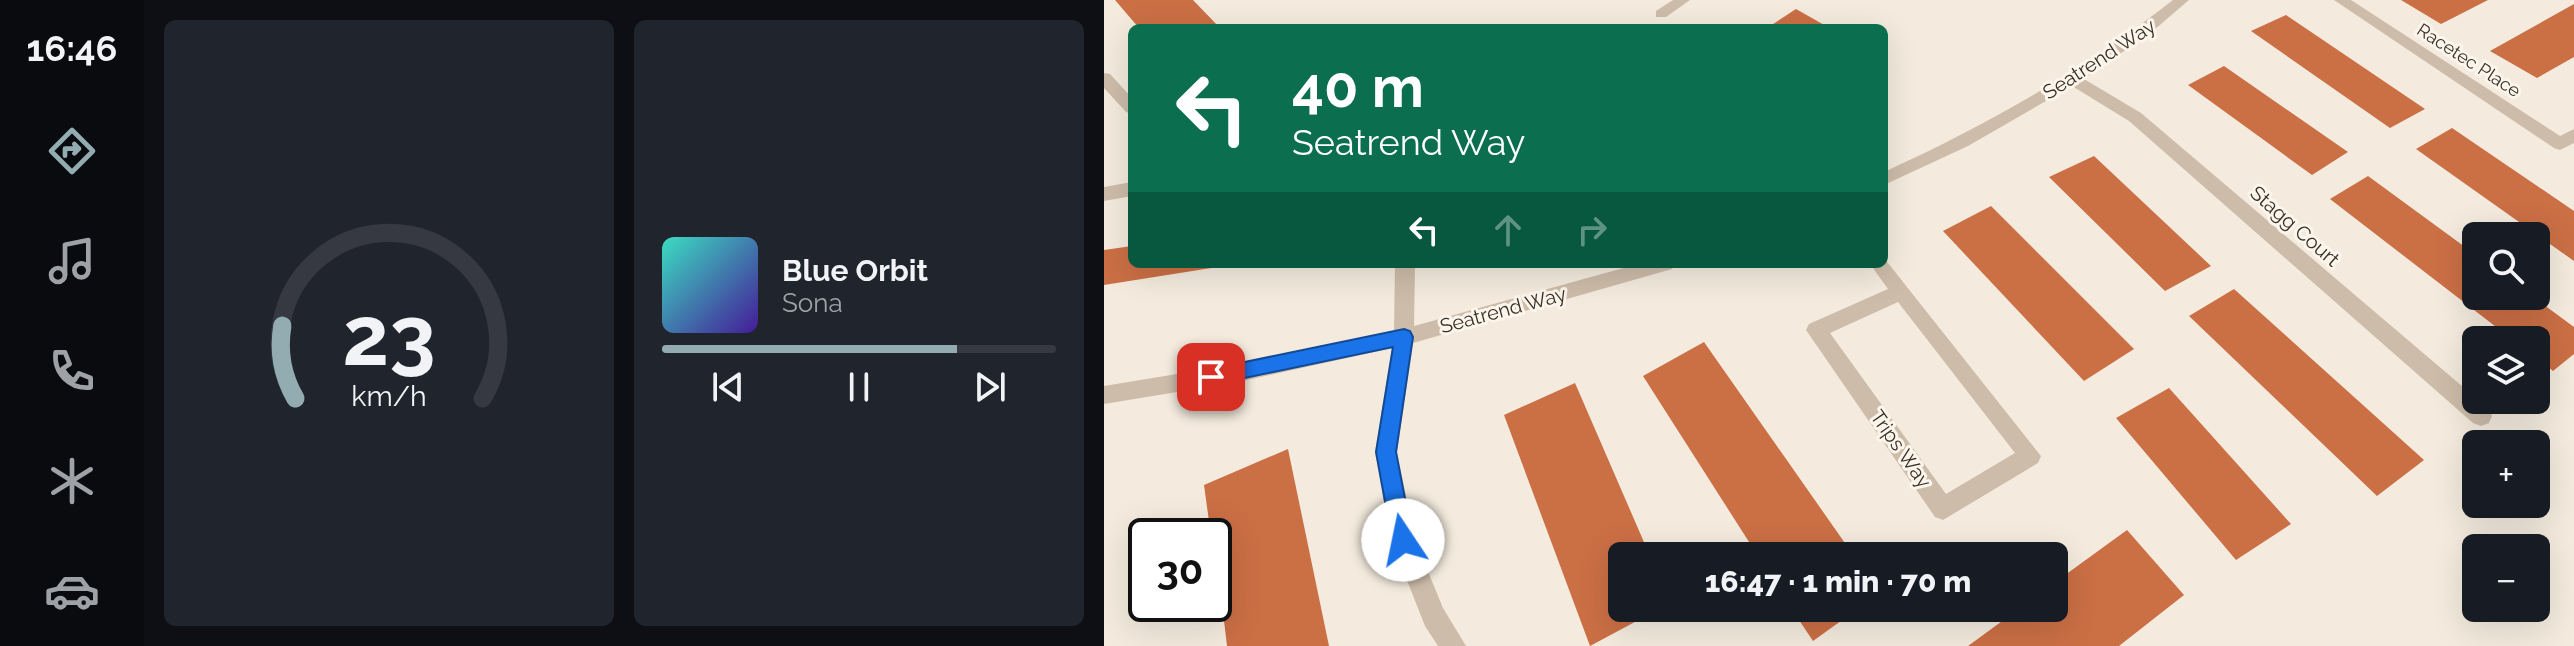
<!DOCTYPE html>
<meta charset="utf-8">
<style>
:root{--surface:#171b24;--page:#20242c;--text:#f1f3f6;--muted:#9ea1a6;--line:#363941;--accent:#92acb2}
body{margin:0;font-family:Raleway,sans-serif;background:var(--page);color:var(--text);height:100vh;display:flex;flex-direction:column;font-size:30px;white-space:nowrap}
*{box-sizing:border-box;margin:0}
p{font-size:26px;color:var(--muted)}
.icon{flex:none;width:44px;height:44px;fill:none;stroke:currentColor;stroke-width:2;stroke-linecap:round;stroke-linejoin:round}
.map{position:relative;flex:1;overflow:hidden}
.sheet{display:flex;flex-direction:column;gap:20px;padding:20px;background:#0d0f14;width:960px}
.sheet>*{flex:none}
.banner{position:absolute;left:24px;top:24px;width:760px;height:244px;border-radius:12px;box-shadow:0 8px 32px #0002;background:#0b6e4f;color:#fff;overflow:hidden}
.buttons{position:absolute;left:1358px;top:222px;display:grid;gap:16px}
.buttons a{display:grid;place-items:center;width:88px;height:88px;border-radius:12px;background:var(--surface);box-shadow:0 8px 32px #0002;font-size:40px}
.speed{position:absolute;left:24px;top:518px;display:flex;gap:16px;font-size:40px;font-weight:700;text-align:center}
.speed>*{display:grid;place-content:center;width:104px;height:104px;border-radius:50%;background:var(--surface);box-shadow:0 8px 32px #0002;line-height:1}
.speed .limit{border:4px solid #111;border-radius:12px;background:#fff;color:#111}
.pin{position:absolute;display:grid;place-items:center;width:68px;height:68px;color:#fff;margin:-34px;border-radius:16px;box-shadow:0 4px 12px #0006}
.me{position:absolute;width:88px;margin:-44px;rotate:349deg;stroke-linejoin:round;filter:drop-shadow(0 0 6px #0008)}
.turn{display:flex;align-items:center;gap:28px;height:168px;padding:0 32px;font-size:36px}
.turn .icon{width:104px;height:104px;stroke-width:2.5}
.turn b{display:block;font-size:56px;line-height:68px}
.lanes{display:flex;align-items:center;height:76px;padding:0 32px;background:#0003;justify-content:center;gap:40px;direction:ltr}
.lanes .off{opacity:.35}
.sheet .tile{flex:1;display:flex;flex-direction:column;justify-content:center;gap:12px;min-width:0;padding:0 28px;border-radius:12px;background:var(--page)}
.sheet .dial{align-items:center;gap:0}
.dial svg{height:208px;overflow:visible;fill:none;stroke:var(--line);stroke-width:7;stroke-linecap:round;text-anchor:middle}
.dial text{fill:var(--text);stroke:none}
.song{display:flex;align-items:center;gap:24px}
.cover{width:96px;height:96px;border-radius:12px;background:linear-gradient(135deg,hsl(170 70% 55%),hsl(260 70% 35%))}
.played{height:8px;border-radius:4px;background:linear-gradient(90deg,var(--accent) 75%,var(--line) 75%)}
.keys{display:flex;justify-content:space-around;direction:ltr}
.sheet .tiles{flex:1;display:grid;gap:20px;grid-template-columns:repeat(2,1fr)}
.trip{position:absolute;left:504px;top:542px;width:460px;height:80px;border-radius:12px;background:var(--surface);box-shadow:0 8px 32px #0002;font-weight:800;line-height:80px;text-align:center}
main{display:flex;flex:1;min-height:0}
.dock{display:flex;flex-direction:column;width:144px;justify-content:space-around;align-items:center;background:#090b0e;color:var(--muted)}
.dock .icon{width:56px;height:56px}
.dock .on{color:var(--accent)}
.dock b{font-size:36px;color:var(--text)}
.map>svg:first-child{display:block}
.building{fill:#cb6f45}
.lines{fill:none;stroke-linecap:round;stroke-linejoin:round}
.minor{fill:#cdbca9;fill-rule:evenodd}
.route{fill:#1a73e8;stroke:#114b97;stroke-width:2}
.labels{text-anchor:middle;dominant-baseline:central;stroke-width:6;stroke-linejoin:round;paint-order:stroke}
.far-street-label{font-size:18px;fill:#3a3029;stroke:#fbf5eb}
.street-label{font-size:20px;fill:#3a3029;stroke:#fbf5eb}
</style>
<main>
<nav class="dock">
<b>16:46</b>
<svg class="icon on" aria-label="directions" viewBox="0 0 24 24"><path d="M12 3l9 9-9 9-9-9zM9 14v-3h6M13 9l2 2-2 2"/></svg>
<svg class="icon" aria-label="music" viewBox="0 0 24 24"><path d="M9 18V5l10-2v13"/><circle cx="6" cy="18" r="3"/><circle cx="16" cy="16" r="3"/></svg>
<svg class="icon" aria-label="phone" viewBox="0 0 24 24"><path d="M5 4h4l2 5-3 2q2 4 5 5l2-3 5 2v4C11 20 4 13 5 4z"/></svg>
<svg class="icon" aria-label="climate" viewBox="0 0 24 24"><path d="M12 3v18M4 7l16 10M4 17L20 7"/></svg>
<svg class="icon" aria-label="car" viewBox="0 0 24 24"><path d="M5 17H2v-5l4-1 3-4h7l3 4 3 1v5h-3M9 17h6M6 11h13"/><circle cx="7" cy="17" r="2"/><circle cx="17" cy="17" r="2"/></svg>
</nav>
<section class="sheet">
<div class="tiles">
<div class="tile dial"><svg viewBox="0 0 100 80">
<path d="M14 69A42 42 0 1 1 86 69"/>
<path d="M14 69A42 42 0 0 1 9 41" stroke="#92acb2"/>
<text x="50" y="56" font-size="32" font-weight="700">23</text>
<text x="50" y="72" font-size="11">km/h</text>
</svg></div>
<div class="tile">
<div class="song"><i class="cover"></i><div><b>Blue Orbit</b><p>Sona</p></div></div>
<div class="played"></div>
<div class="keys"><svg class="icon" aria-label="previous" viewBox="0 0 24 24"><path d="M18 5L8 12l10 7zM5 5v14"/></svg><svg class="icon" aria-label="pause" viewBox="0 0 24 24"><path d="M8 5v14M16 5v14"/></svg><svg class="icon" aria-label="next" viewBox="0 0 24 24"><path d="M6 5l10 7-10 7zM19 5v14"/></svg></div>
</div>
</div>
</section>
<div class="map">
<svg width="1470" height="646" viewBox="0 0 1470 646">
<rect width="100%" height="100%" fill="#f4ebde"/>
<path class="building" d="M11,0H89L116,28H35Z
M1297,0H1384L1337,24Z
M1470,4V57L1433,78L1386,51Z
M692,9L722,26L663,28Z
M1182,15L1321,109L1286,128L1147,31Z
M1120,66L1244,152L1208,175L1084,85Z
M1348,128L1470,211V261L1312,149Z
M990,156L1107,266L1061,291L945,177Z
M1264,176L1372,255V296H1428L1470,327V354L1449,371L1432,357V340H1409L1226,199Z
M887,206L1030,349L980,381L839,231Z
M28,246V264L120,266L0,285V250Z
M1130,289L1320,460L1273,496L1085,316Z
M600,342L750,556H654L539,376Z
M471,383L546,556H518V608H557L486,646L400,415Z
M1065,388L1187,524L1132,560L1012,418Z
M184,449L225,646H123L110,536H107L100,485Z
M1023,530L1080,595L1015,646H864L916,608H950V583Z
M687,608H755L709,641Z"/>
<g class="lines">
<path class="minor" d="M569,0H586L562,17H552V11Z
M1069,0H1085L1050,30L980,79L1037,113L1385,409L1388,416L1385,423L1377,426L1369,423L1025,121L968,86L864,146L780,185V172C883,125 980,70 1069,0Z
M1230,0H1247L1456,136L1470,129V143L1456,150L1450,148Z
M0,73L6,74L28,98V114L22,112L0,88Z
M28,182V196L0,201V187Z
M780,258L937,456L934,463L839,520L831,517L702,330L705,324L784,289L766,264H780ZM794,302L911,453L842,494L726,333Z
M291,264H311L310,326L534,264H571L568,269L309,343L293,452L311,540L339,608L362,646H334L321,626L287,540L271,452L288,348L134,382L0,404V386L134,364L290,331Z"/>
</g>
<path class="route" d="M300,329L306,331L309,337L292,452L309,540L306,547L299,550L291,547L288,540L272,452L289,347L107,385L100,383L98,377L100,371L107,369Z"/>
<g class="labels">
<g class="far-street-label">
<text transform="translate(1365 60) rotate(33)">Racetec Place</text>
</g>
<g class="street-label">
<text transform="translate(995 59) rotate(-33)">Seatrend Way</text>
<text transform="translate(1191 226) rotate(41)">Stagg Court</text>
<text transform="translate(399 310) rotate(-15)">Seatrend Way</text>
<text transform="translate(797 449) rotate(55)">Trips Way</text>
</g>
</g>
</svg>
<div class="buttons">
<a><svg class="icon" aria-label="search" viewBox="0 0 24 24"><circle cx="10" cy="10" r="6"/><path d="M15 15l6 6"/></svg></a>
<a><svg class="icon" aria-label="layers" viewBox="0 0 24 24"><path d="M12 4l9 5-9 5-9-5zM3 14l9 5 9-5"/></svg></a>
<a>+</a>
<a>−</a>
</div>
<div class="speed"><div class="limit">30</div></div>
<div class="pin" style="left:107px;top:377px;background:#d93025"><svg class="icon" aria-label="arrive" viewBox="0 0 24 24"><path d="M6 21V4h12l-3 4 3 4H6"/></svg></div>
<svg class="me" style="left:299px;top:540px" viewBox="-20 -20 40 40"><circle r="19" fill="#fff"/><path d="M0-13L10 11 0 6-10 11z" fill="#1a73e8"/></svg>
<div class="trip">16:47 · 1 min · 70 m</div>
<div class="banner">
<div class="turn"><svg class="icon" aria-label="left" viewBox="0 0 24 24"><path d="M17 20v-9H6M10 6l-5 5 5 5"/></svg><div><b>40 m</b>Seatrend Way</div></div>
<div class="lanes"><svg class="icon" aria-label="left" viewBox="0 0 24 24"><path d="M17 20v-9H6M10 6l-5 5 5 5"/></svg><svg class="icon off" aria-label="ahead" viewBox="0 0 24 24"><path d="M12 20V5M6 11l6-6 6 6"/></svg><svg class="icon off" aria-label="right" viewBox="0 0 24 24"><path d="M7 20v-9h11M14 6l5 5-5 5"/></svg></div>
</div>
</div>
</main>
